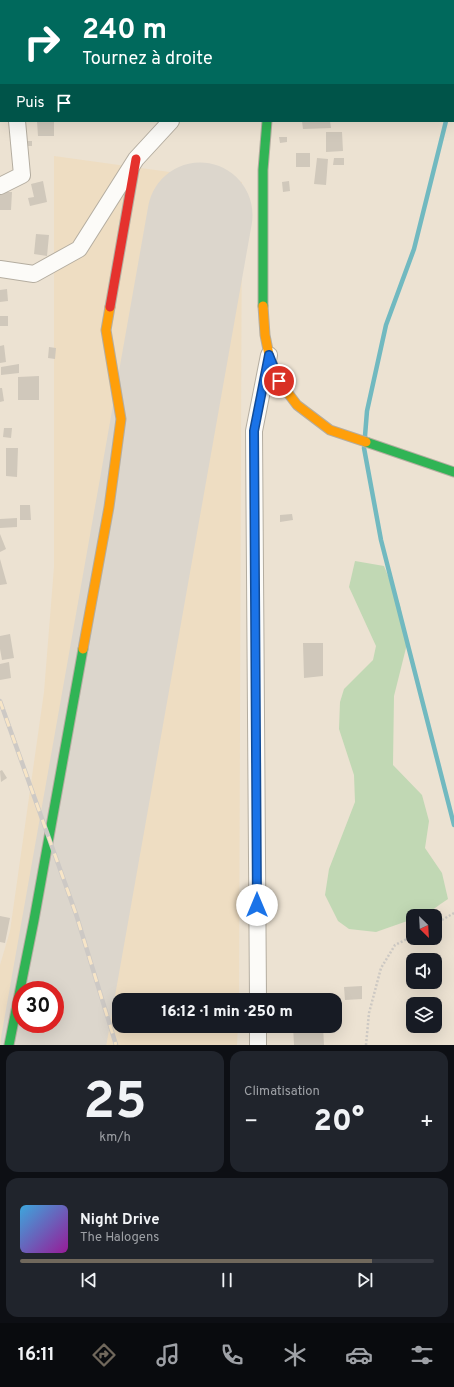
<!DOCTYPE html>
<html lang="fr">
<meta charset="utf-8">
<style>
:root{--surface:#171b24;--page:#20242c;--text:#f1f3f6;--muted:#9ea1a6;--line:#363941;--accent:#70685c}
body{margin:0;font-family:Overpass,sans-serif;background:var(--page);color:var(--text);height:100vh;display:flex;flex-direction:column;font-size:15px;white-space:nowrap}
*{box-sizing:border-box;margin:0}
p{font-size:13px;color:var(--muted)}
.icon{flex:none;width:22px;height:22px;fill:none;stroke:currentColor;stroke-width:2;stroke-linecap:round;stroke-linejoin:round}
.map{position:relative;height:1045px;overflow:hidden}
.panel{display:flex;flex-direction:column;gap:6px;padding:6px;background:#0d0f14;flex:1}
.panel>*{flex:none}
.banner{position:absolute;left:0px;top:0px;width:454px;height:122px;box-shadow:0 4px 16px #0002;background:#00695c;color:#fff;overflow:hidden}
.needle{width:26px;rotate:156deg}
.buttons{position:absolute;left:406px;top:909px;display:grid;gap:8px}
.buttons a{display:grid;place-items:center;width:36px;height:36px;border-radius:8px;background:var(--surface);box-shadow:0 4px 16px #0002;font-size:20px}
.speed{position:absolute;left:12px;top:981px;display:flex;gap:8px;font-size:20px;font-weight:700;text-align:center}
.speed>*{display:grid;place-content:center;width:52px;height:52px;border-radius:50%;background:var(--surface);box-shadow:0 4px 16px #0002;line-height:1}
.speed .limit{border:6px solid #d22;background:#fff;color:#111}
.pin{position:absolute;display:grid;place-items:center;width:34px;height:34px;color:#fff;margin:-17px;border:2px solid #fff;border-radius:50%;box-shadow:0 1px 4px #0007}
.me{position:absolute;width:44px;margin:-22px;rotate:0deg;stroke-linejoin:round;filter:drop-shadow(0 0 3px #0008)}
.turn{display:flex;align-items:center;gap:14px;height:84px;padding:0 16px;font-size:18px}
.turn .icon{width:52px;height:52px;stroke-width:2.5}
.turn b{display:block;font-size:28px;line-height:34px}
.then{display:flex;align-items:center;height:38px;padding:0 16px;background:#0003;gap:8px;font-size:15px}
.big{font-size:30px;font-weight:800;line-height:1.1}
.panel .widget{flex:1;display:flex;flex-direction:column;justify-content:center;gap:6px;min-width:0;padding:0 14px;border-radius:12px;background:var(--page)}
.panel .dial{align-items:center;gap:0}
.dial b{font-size:52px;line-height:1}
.song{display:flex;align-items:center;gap:12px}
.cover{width:48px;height:48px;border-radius:6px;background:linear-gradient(135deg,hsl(200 70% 55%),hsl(300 70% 35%))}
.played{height:4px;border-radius:2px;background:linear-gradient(90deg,var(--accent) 85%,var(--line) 85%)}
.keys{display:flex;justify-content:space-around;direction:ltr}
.heat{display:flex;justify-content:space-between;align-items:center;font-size:22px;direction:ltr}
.panel .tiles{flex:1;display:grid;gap:6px;grid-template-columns:1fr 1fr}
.widget:last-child{grid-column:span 2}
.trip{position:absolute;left:112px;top:993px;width:230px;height:40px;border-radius:12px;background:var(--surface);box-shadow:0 4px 16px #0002;font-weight:800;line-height:40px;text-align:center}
.menu{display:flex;height:64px;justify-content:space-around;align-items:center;background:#090b0e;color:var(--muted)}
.menu .icon{width:28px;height:28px}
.menu .current{color:var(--accent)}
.menu b{font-size:18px;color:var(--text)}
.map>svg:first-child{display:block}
.built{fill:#eeddc2;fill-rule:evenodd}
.green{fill:#c1d8b4}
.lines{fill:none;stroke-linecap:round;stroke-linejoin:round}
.stream{stroke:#71b9c0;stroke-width:4.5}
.runway{stroke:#dcd6cc;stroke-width:105}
.building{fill:#d0c8bb}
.street-casing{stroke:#b4ada0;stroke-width:18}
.fast-casing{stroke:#b4ada0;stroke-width:11}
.slow-casing{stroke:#b4ada0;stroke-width:11}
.jam-casing{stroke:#b4ada0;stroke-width:11}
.path{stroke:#ccc8c3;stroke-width:2.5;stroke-dasharray:2 2;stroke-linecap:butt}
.street{stroke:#fcfbf8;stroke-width:16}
.fast{stroke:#30b455;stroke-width:9}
.slow{stroke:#ff9f0a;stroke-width:9}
.jam{stroke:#e5322d;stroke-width:9}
.rail-casing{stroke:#cdc9c5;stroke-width:4.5}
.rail{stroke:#f7e5c7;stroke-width:3;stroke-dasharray:9;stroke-linecap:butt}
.route-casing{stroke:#114b97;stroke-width:10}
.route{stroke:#1a73e8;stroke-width:7}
</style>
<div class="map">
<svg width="454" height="1045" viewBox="0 0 454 1045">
<rect width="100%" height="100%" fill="#ece2d2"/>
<path class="built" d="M54,156L242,182L239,1000H119V1026H238L237,1045H0V965L10,931L44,692L54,567ZM21,990H55V1024H21Z"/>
<path class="green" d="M355,561L384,566L400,605L407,644L394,696L393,765L422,795L429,821L425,848L442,873L448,899C437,906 427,916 413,916V919L376,932L349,929L338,921L325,895L329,869L355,802L354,775L339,729L340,702L344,689L373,660L376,646L349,587Z"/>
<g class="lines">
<path class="stream" d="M453,93L454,89
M365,436L367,411L386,325L414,249L446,121
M364,448L381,540L454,825"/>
<path class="runway" d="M53,1045L200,215"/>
</g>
<path class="building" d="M37,121H54V136H38Z
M302,121H330L331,128L303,129Z
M326,132H342L343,151L326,152Z
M279,137H287V142L280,143Z
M25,141H32V146H25Z
M296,153H310V167H296Z
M317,158L328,159L326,185L314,184Z
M334,158H344V165H333Z
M43,181L47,202L30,206L28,198L34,197L31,184Z
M289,181L290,191L283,192L282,182Z
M0,192H12L11,210H0Z
M36,234L49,235L47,256L34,254Z
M7,289L8,301L0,302V290Z
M0,316H8V326H0Z
M4,345L6,362L0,363V346Z
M49,347L56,348L55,359L48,358Z
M19,364V373L1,375V367Z
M39,376V400H18V377Z
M0,388H2L4,401L0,402Z
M4,428H12L11,438L3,437Z
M6,448H18L17,477L6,476Z
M20,505H30L31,520H20Z
M292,514L293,520L280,522V515Z
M17,518V527L0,528V519Z
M0,534L6,549L0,552Z
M0,559L7,584L0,585Z
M10,634L14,658L2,660L0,649V636Z
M303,643H323V676L304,678Z
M9,662L11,678L0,680V664Z
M2,770L7,778L1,782L0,771Z
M0,916L10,918L5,943L0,942Z
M362,986V999L345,1000L344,987Z
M293,1026H323L324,1045H294Z"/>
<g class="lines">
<g class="street-casing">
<path id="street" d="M203,1V0
M0,87L1,88
M0,186L22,175L17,121
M0,269L34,274L79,249L136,159L171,121
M258,1000L254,431L269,355
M258,1026V1045"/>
</g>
<g class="fast-casing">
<path id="fast" d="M274,0V1
M263,306V170L267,121
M366,442L454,472
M9,1045L34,920L83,649"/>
</g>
<g class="slow-casing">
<path id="slow" d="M263,306L265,335L269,355L279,381L297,405L330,430L366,442
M83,649L109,507L121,419L106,330L110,307"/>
</g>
<g class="jam-casing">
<path id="jam" d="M110,307L136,159"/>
</g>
<path class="path" d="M435,924L454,913
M366,1045L369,1013L381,968L395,945L413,936"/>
<use href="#street" class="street"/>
<use href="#fast" class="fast"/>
<use href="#slow" class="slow"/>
<use href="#jam" class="jam"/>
<g class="rail-casing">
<path id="rail" d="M0,701L76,914L116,1045"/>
</g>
<use href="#rail" class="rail"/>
</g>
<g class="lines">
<g class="route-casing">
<path id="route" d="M257,905L254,431L269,355L279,381"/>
</g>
<use href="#route" class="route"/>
</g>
</svg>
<div class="buttons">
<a><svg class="needle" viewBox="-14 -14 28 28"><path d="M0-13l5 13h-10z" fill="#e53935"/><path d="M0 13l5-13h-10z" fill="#9ea1a6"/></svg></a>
<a><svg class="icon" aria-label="sound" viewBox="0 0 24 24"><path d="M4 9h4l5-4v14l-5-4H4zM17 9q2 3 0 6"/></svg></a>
<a><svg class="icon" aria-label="layers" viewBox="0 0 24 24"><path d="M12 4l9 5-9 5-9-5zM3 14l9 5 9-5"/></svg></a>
</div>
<div class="speed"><div class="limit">30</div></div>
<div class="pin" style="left:279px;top:381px;background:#d93025"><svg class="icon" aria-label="arrive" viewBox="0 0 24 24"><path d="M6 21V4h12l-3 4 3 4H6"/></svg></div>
<svg class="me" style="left:257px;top:905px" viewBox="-20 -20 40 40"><circle r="19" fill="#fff"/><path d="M0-13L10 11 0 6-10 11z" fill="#1a73e8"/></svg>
<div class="trip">16:12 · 1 min · 250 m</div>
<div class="banner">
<div class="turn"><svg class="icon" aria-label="right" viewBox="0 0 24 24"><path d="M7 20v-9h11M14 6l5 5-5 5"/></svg><div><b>240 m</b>Tournez à droite</div></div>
<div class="then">Puis<svg class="icon" aria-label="arrive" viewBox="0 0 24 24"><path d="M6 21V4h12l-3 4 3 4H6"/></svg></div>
</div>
</div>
<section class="panel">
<div class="tiles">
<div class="widget dial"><b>25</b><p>km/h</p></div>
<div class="widget"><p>Climatisation</p>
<div class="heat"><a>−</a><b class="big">20°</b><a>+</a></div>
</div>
<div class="widget">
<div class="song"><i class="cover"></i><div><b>Night Drive</b><p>The Halogens</p></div></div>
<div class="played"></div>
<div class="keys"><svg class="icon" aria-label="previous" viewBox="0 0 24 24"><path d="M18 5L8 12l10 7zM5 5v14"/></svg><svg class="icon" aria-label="pause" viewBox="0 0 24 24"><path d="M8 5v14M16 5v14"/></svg><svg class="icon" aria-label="next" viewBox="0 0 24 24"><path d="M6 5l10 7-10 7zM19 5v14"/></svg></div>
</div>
</div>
</section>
<nav class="menu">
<b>16:11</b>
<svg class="icon current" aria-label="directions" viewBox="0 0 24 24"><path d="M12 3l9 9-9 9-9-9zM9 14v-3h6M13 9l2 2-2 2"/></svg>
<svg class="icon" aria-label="music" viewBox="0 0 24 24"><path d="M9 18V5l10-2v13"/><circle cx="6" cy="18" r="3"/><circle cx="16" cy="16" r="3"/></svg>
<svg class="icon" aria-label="phone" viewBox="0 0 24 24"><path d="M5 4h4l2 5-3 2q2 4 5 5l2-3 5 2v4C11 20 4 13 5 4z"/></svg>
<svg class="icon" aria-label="climate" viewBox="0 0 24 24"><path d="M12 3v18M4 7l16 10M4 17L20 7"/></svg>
<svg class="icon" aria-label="car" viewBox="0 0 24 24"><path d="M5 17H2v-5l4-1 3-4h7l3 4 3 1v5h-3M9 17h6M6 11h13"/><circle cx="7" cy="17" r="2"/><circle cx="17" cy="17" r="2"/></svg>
<svg class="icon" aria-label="filters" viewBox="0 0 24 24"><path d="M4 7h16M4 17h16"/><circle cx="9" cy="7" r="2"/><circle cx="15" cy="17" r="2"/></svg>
</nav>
